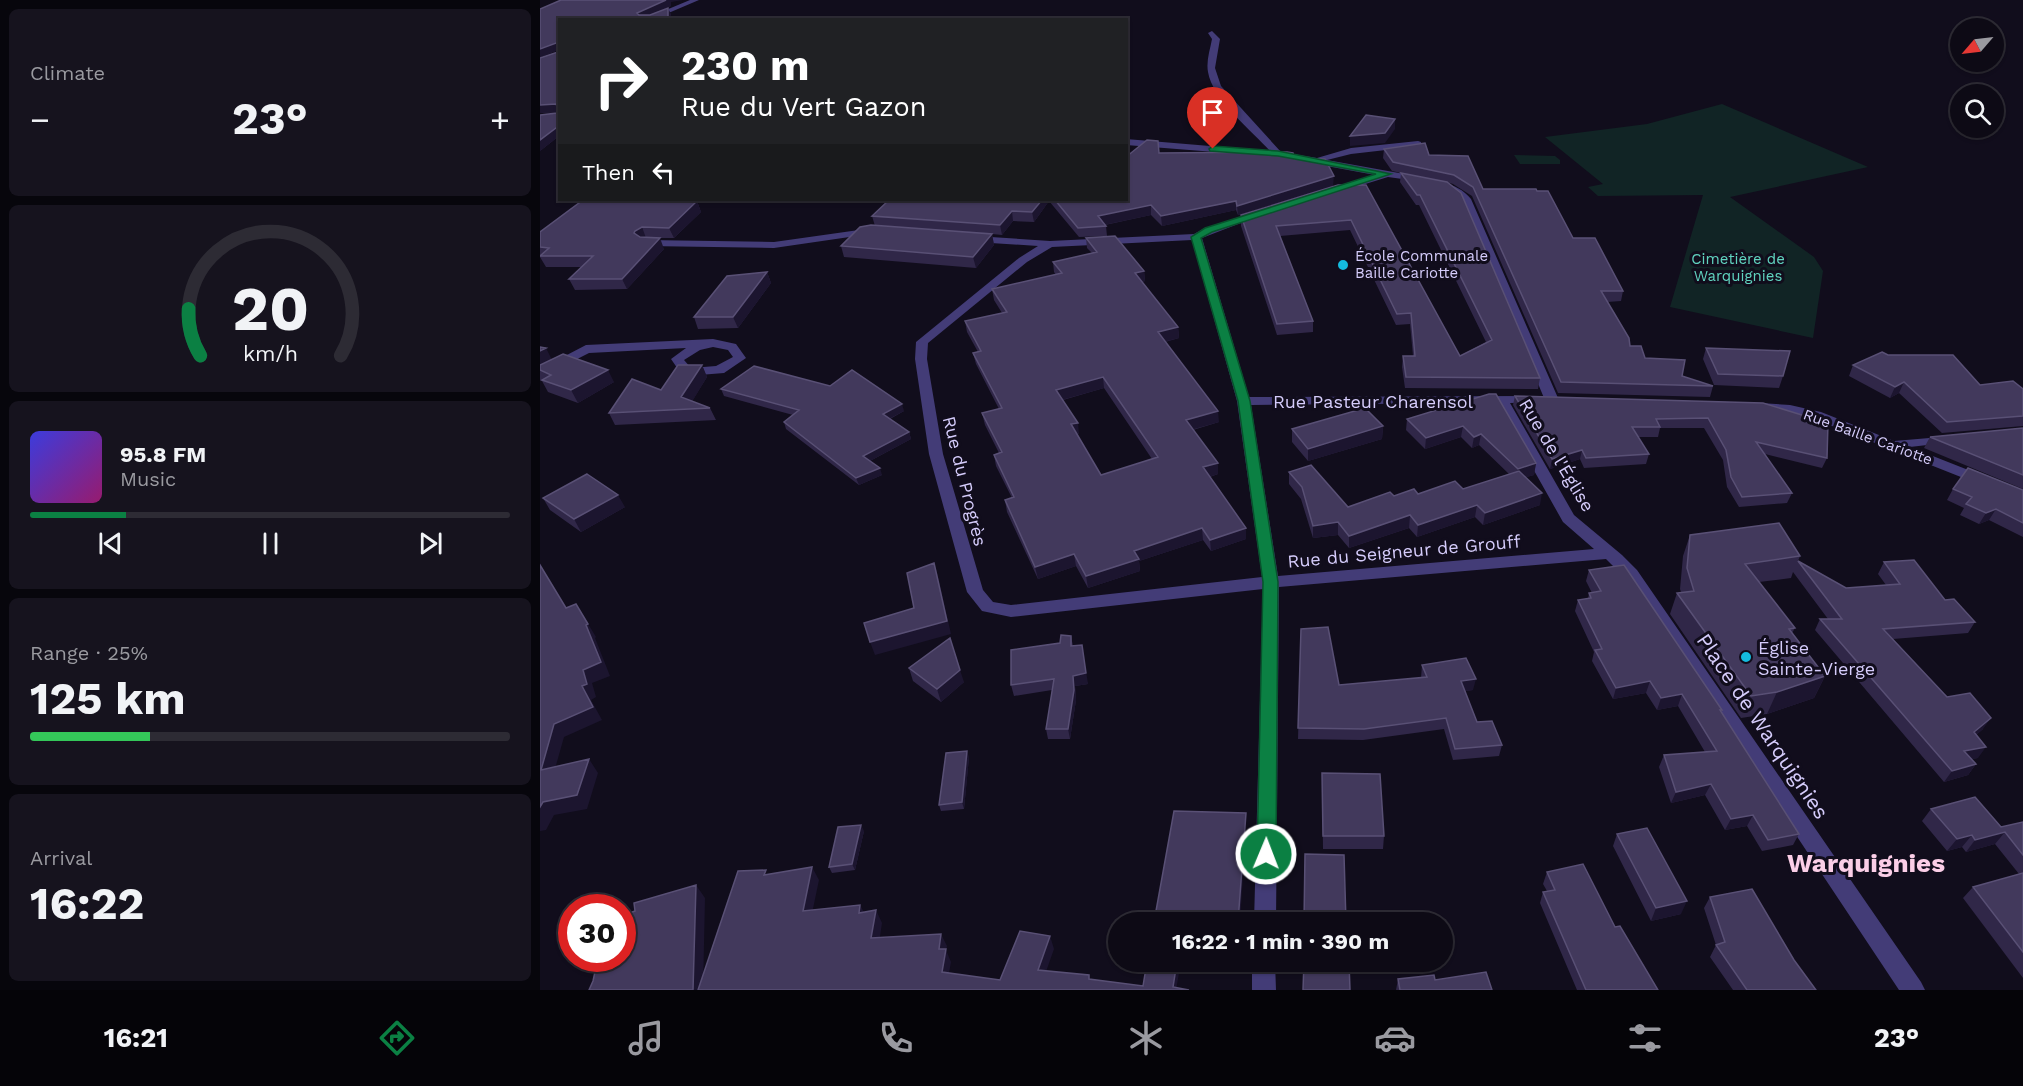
<!DOCTYPE html>
<meta charset="utf-8">
<style>
:root{--surface:#0d0a15;--page:#16131e;--text:#f1f3f6;--muted:#9a9aa0;--line:#2d2b34;--accent:#0b8043}
body{margin:0;font-family:"Work Sans",sans-serif;background:var(--page);color:var(--text);height:100vh;display:flex;flex-direction:column;font-size:22px;white-space:nowrap}
*{box-sizing:border-box;margin:0}
p{font-size:20px;color:var(--muted)}
.icon{flex:none;width:33px;height:33px;fill:none;stroke:currentColor;stroke-width:2;stroke-linecap:round;stroke-linejoin:round}
.map{position:relative;flex:1;overflow:hidden}
.side{display:flex;flex-direction:column;gap:9px;padding:9px;background:#07060c;width:540px}
.side>*{flex:none}
.top-card{position:absolute;left:18px;top:18px;width:570px;height:183px;border-radius:0px;box-shadow:0 2px 4px #0004,0 0 0 2px var(--line);background:#202124;color:#fff;overflow:hidden}
.needle{width:39px;rotate:242deg}
.buttons{position:absolute;left:1410px;top:18px;display:grid;gap:12px}
.buttons a{display:grid;place-items:center;width:54px;height:54px;border-radius:50%;background:var(--surface);box-shadow:0 2px 4px #0004,0 0 0 2px var(--line);font-size:30px}
.speed{position:absolute;left:18px;top:894px;display:flex;gap:12px;font-size:30px;font-weight:700;text-align:center}
.speed>*{display:grid;place-content:center;width:78px;height:78px;border-radius:50%;background:var(--surface);box-shadow:0 2px 4px #0004,0 0 0 2px var(--line);line-height:1}
.speed .limit{border:9px solid #d22;background:#fff;color:#111}
.pin{position:absolute;display:grid;place-items:center;width:51px;height:51px;color:#fff;margin:-62px -26px;border-radius:50% 50% 50% 0;rotate:-45deg;box-shadow:0 0 6px #0007}
.pin .icon{rotate:45deg}
.me{position:absolute;width:66px;margin:-33px;rotate:1deg;stroke-linejoin:round;filter:drop-shadow(0 0 4px #0008)}
.turn{display:flex;align-items:center;gap:21px;height:126px;padding:0 24px;font-size:27px}
.turn .icon{width:78px;height:78px;stroke-width:2.5}
.turn b{display:block;font-size:42px;line-height:51px}
.then{display:flex;align-items:center;height:57px;padding:0 24px;background:#0003;gap:12px;font-size:22px}
.big{font-size:45px;font-weight:700;line-height:1.1}
.side .card{flex:1;display:flex;flex-direction:column;justify-content:center;gap:9px;min-width:0;padding:0 21px;border-radius:9px;background:var(--page)}
.side .dial{align-items:center;gap:0}
.dial svg{height:156px;overflow:visible;fill:none;stroke:var(--line);stroke-width:7;stroke-linecap:round;text-anchor:middle}
.dial text{fill:var(--text);stroke:none}
.song{display:flex;align-items:center;gap:18px}
.cover{width:72px;height:72px;border-radius:9px;background:linear-gradient(135deg,hsl(240 70% 55%),hsl(320 70% 35%))}
.played{height:6px;border-radius:3px;background:linear-gradient(90deg,var(--accent) 20%,var(--line) 20%)}
.keys{display:flex;justify-content:space-around;direction:ltr}
.heat{display:flex;justify-content:space-between;align-items:center;font-size:33px;direction:ltr}
.charge{height:9px;border-radius:4px;background:linear-gradient(90deg,#34c759 25%,var(--line) 0)}
.trip{position:absolute;left:568px;top:912px;width:345px;height:60px;border-radius:30px;background:var(--surface);box-shadow:0 2px 4px #0004,0 0 0 2px var(--line);font-weight:700;line-height:60px;text-align:center}
.menu{display:flex;height:96px;justify-content:space-around;align-items:center;background:#050408;color:var(--muted)}
.menu .icon{width:42px;height:42px}
.menu .active{color:var(--accent)}
.menu b{font-size:27px;color:var(--text)}
main{display:flex;flex:1;min-height:0}
.map>svg:first-child{display:block}
.green{fill:#112425}
.lines{fill:none;stroke-linecap:round;stroke-linejoin:round}
.minor{fill:#433c77;fill-rule:evenodd}
.wall{fill:#302748;fill-rule:evenodd}
.shaded-wall{fill:#1c152f}
.building{fill:#42395c;stroke:#595075;stroke-width:1.5;fill-rule:evenodd}
.route{fill:#0b8043;stroke:#07532c;stroke-width:1.5}
.poi-dot{fill:#14bbdf;stroke:#110d1c;stroke-width:2}
.labels{text-anchor:middle;dominant-baseline:central;stroke-width:6;stroke-linejoin:round;paint-order:stroke}
.far-poi-label{font-size:15px;fill:#d5ccfb;stroke:#110d1c;text-anchor:start}
.far-park-label{font-size:15px;fill:#60d3bf;stroke:#110d1c}
.far-street-label{font-size:15px;fill:#d5ccfb;stroke:#110d1c}
.street-label{font-size:18px;fill:#d5ccfb;stroke:#110d1c}
.poi-label{font-size:18px;fill:#d5ccfb;stroke:#110d1c;text-anchor:start}
.near-street-label{font-size:21px;fill:#d5ccfb;stroke:#110d1c}
.near-quarter-label{font-size:26px;font-weight:bold;fill:#fbcee7;stroke:#110d1c}
</style>
<main>
<section class="side">
<div class="card"><p>Climate</p>
<div class="heat"><a>−</a><b class="big">23°</b><a>+</a></div>
</div>
<div class="card dial"><svg viewBox="0 0 100 80">
<path d="M14 69A42 42 0 1 1 86 69"/>
<path d="M14 69A42 42 0 0 1 8 45" stroke="#0b8043"/>
<text x="50" y="56" font-size="32" font-weight="700">20</text>
<text x="50" y="72" font-size="11">km/h</text>
</svg></div>
<div class="card">
<div class="song"><i class="cover"></i><div><b>95.8 FM</b><p>Music</p></div></div>
<div class="played"></div>
<div class="keys"><svg class="icon" aria-label="previous" viewBox="0 0 24 24"><path d="M18 5L8 12l10 7zM5 5v14"/></svg><svg class="icon" aria-label="pause" viewBox="0 0 24 24"><path d="M8 5v14M16 5v14"/></svg><svg class="icon" aria-label="next" viewBox="0 0 24 24"><path d="M6 5l10 7-10 7zM19 5v14"/></svg></div>
</div>
<div class="card"><p>Range · 25%</p><b class="big">125 km</b><div class="charge"></div></div>
<div class="card"><p>Arrival</p><b class="big">16:22</b></div>
</section>
<div class="map">
<svg width="1483" height="990" viewBox="0 0 1483 990">
<rect width="100%" height="100%" fill="#110d1c"/>
<path class="green" d="M1182,104L1328,167L1190,197L1274,257L1283,271L1273,338L1130,307L1163,195L1058,196L1048,187L1063,184L1005,137L1107,124Z
M974,155L1015,156L1020,160V164H980Z"/>
<g class="lines">
<path class="minor" d="M150,0H159L112,20H102Z
M672,31L680,39L675,68L681,86L741,152L777,158L811,148L878,141L881,142V146L811,154L787,160L881,177L886,180L884,182L848,177L793,194L790,193V189L835,175L738,157L586,145V139L730,151C712,131 672,99 668,72C666,61 670,50 672,39L668,33Z
M901,184C912,183 924,190 931,199L1018,398L1016,401L1011,402L1004,398L922,200L917,195L901,188Z
M715,212L724,214L662,238L709,397L997,396L999,399L997,402L970,403L1034,515L1082,555L1097,570L1381,982L1385,990H1359L1085,578L1066,559L739,587L736,922H714L723,589L471,617L442,611L427,592L389,454L375,359L376,342L479,258L498,246L435,242L430,239L435,236L510,241L654,234L665,228ZM652,240L697,401L722,577L471,605L453,602L443,590L403,454L387,359L388,343L487,262L512,247ZM956,403L1023,522L1054,549L738,576L711,405Z
M333,228L338,231L337,233L234,248L106,246L101,243L106,240L234,242Z
M173,339L196,344L206,358L184,373L147,376L142,375L131,359L146,348L49,353L0,378V369L46,345ZM173,347L188,350L193,357L176,366L151,368L144,360L160,350Z
M1220,403L1250,405L1281,412L1354,441L1413,436L1415,439L1413,442L1370,447L1446,477L1448,480L1441,485L1436,483L1272,418L1250,413L1215,410L1213,407L1215,404Z
M712,962H735L736,990H712Z"/>
</g>
<path class="wall" d="M131,2V6L109,15L128,8L131,15L20,20L19,136L0,151L18,112L0,113L18,50L0,57V9Z
M844,149L889,155L943,189L997,191L1033,238L1083,291L1081,301L1067,302L1090,346L1105,358L1142,376L1173,386L1170,397L1018,393L932,196L913,184L907,182L1000,378L998,389L865,388L862,367L863,356H873L870,324L856,325L810,230L740,236L773,321V332L737,335L701,226V215L798,185L920,356L946,342L879,205H876L860,182L861,173L852,171L843,158Z
M619,153L755,159L793,186L698,215L696,210L622,226L611,215L565,225L566,226L567,236L539,237L509,201L494,222L473,221L462,235L452,234L454,245L436,268L304,257L301,246L335,226L332,216L448,200H586Z
M157,201L161,212L134,238H113L124,249L87,289L35,290L29,279L42,267H6L0,257V232Z
M546,238L604,271L605,281L602,282L638,327L639,338L625,342L679,422L653,430L678,474L670,477L706,539L671,551L663,540L599,561L600,571L548,588L536,566L498,579L467,512L465,500L472,498L456,466L454,455L459,453L445,425L442,413L459,409L436,364L433,353L438,352L427,332L425,321L462,313L454,300L452,289L516,275L514,272L513,262L552,253L547,248ZM564,388L612,459L561,475L537,434H539L523,400Z
M227,272L231,283L198,328L158,329L154,317Z
M0,347L11,359L74,382L38,403L8,392L2,381L0,380Z
M1166,348L1243,376L1239,388L1174,385L1163,359Z
M1348,355L1440,385L1483,389V426L1402,433L1359,393L1350,398L1309,376L1313,365Z
M162,365L167,377L152,401L170,408L176,420L75,425L69,413L121,390Z
M181,389L364,411L350,419L369,432L371,439L330,461L342,475L319,485L246,429L244,422L253,415L184,396Z
M949,394L996,463L994,475L986,477L1000,505L943,525L935,517L877,537L869,528L809,548L798,535L773,538L761,499L749,484V472L808,507L854,496L923,489L969,474L939,445L932,448L921,437L885,449L866,430L867,419Z
M975,396L1223,403L1287,458L1282,468L1225,454L1252,493L1247,503L1199,507L1187,487L1183,460L1164,428H1120L1118,437H1098L1109,454L1106,464L1044,468L1040,459L1010,469L973,405Z
M843,426L842,439L768,461L752,442V429Z
M1483,428V489L1384,448L1390,437Z
M1413,489L1483,490V537L1449,520L1439,524L1420,515L1424,508L1407,500Z
M3,498L85,507L41,532L10,510Z
M1150,535L1260,556L1258,561L1306,588L1346,585L1338,574L1344,562L1405,600L1435,622L1428,633L1353,639L1407,697L1443,729L1436,735L1438,758L1431,759L1436,764L1428,775L1404,782L1275,630L1280,619H1288L1253,572L1251,578L1219,582L1255,628L1252,633L1285,676L1274,698L1227,714L1201,718L1130,614L1137,593L1141,592L1140,589L1143,556Z
M1049,570L1182,710L1181,713L1259,834L1253,845L1222,851L1207,826L1185,830L1165,795L1131,803L1119,767L1124,755L1165,752L1138,706L1117,710L1106,693L1073,699L1052,661L1054,652L1035,611L1038,600L1048,599L1049,593H1052L1046,581Z
M761,629L799,685L881,678L882,665L933,690L925,691L937,722L962,745L959,756L913,760L904,729L823,740L758,739Z
M531,636L533,646L548,684L535,686L536,700L530,739H508L506,729L512,690L474,696L471,685L520,643Z
M369,668L424,682L401,702L373,681Z
M429,757L424,809L401,811L399,805Z
M782,773L844,836L843,849H783Z
M1391,809L1461,827L1483,822V978L1423,898L1433,887L1479,874L1455,844L1426,852L1422,847L1407,851L1382,821Z
M324,831L315,870L292,873L289,867Z
M1077,834L1141,914L1111,921L1073,846Z
M1007,872L1075,927L1118,990H1037L1000,903L1003,892L1007,891L1003,884Z
M1170,897L1254,960L1276,990H1193L1170,957L1176,945L1164,908Z
M763,962H818L817,968Z
M858,979L895,980L952,990H856Z"/>
<path class="shaded-wall" d="M126,0H143L131,2V6L100,19L97,13Z
M128,8L131,15V20L128,18Z
M16,43L19,50L0,57V49Z
M16,104L20,112L0,113V105Z
M855,119V129L845,143L810,146V136Z
M16,128L19,136L0,151V140Z
M794,176L793,186L698,215L697,206Z
M502,200H509V201L494,222L492,212Z
M157,201L161,212L134,238L129,228Z
M696,201V210L622,226L621,216Z
M611,205V215L559,226L558,216Z
M472,211L473,221L462,235L460,225Z
M102,227L106,238L100,241L94,233L95,231Z
M452,234L454,245L436,268L433,257Z
M120,238L124,249L87,289L82,279Z
M604,271L605,281L596,283L595,273Z
M227,272L231,283L198,328L193,317Z
M638,327L639,338L619,343L618,332Z
M6,348L12,360L0,366V351Z
M162,365L167,377L147,410L141,397Z
M68,370L74,382L38,403L31,390Z
M563,377L564,388L518,401L516,390Z
M1364,382L1359,393L1350,398L1355,387Z
M362,404L364,411L345,421L343,414Z
M678,411L679,422L647,431L646,420Z
M538,423L539,434L533,436L531,424Z
M843,426L842,439L768,461V449Z
M923,426L921,437L885,449L886,438Z
M369,432L371,439L326,463L323,456Z
M941,434L939,445L932,448L934,437Z
M1042,450L1040,459L1010,469L1012,459Z
M678,463V474L663,479V467Z
M996,463L994,475L976,480L978,469Z
M340,468L342,475L319,485L316,478Z
M1002,493L1000,505L943,525L945,513Z
M78,495L85,507L41,532L34,519Z
M937,505L935,517L877,537L878,525Z
M1456,509L1449,520L1439,524L1446,513Z
M870,515L869,528L809,548V536Z
M798,522V535L773,538V526Z
M662,528L663,540L599,561L600,571L548,588L546,576L594,551Z
M706,528V539L671,551L670,540Z
M534,554L536,566L498,579L495,567Z
M394,563L398,576L411,634L335,655L330,642L407,621Z
M36,604L56,637L55,638L70,676L52,683L56,697L51,700L62,720L24,737L11,783L1,770L14,724L42,686L46,625Z
M542,645L548,684L535,686L536,700L530,739L528,729L533,676Z
M420,670L424,682L401,702L397,689Z
M1285,676L1274,698L1227,714L1237,692Z
M936,679L933,690L919,692L921,681Z
M1110,681L1106,693L1073,699L1076,688Z
M1142,694L1138,706L1117,710L1121,698Z
M1451,718L1443,729L1426,744L1434,732Z
M1446,747L1438,758L1416,762L1424,751Z
M427,751L429,757L424,809L422,802Z
M49,759L58,773L47,809L14,815L6,830L0,831V807L3,802Z
M1436,764L1428,775L1404,782L1412,771Z
M1171,784L1165,795L1131,803L1136,792Z
M706,813V827L700,922H698Z
M1213,815L1207,826L1185,830L1191,819Z
M321,825L324,831L315,870L312,864Z
M1465,832L1455,844L1426,852L1435,840Z
M1432,835L1422,847L1407,851L1417,839Z
M272,867L279,880L270,923L263,911Z
M156,885L165,898L163,990H153Z
M1147,901L1141,914L1111,921L1116,908Z
M320,905L327,918L319,913Z
M336,910L342,923L338,950L331,938Z
M401,934L407,946L406,950L411,962L407,984L402,972L399,949Z
M510,936L514,949L502,983L498,970Z
M637,962H641L636,990L633,987Z"/>
<path class="building" d="M21,0H126L97,13L99,15H110L128,8V18L148,20H20V128H16L0,140V115L17,113L19,111L16,104L0,105V58L18,52L19,45L16,43L0,49V9Z
M826,115L855,119L845,133L810,136Z
M607,140L618,141L619,153L747,152L753,153L755,159H785L794,176L697,206L696,201L621,216L611,205L558,216L566,226L538,228L515,200H586V157Z
M885,143L889,155L928,156L943,189H996L997,191H1008L1033,238H1055L1083,291H1061L1089,338L1090,346H1101L1105,358L1145,360L1142,376L1173,386L1021,382L933,187L914,175L853,162L844,149Z
M861,173L907,182L921,193L1000,378L866,377L863,356H875L871,313L857,314L811,220L736,226L773,321L737,324L701,215L798,185H826L920,356L952,340L880,195H877Z
M43,200H109L157,201L129,228L102,227L95,231L94,233L100,237L120,238L82,279H29L53,256H0L9,248L0,247V232Z
M349,200H502L492,212L472,211L460,225L332,216Z
M331,225L452,234L433,257L301,246L320,227Z
M575,236L604,271L595,273L638,327L618,332L678,411L646,420L678,463L663,467L706,528L670,540L662,528L594,551L599,559L546,576L534,554L495,567L465,500L474,497L454,455L462,452L442,413L462,408L433,353L441,351L425,321L467,312L452,289L522,273L513,262L557,252L546,238ZM563,377L618,457L561,475L531,424L538,423L516,390Z
M227,272L193,317H154L187,276Z
M0,347L6,348L0,351Z
M1166,348L1250,351L1243,376L1178,374Z
M1342,352L1348,355H1413L1440,385L1473,381L1483,389V416L1407,422L1364,382L1355,387L1313,365Z
M23,354L68,370L31,390L2,380L11,375L0,370V365Z
M138,365H162L141,397L170,408L69,413L92,379L121,390Z
M214,366L290,386L312,370L362,404L343,414L369,432L323,456L340,468L316,478L244,422L259,410L181,389Z
M949,394H956L996,463L978,469L941,434L934,437L923,426L886,438L867,419Z
M975,396L1223,403L1288,423L1287,458L1216,442L1252,493L1202,497L1191,477L1186,450L1168,418L1116,419L1120,427H1092L1109,454L1046,458L1042,450L1012,459Z
M825,408L843,426L768,449L752,429Z
M1483,428V475L1390,437Z
M771,465L808,507L850,492L854,496L874,489L878,494L915,481L923,489L979,471L1002,493L945,513L937,505L878,525L870,515L809,536L798,522L773,526L762,487L749,472Z
M1428,468L1483,490V523L1456,509L1446,513L1426,504L1432,497L1413,489Z
M47,474L78,495L34,519L3,498Z
M1239,523L1260,556L1205,564L1255,628L1249,629L1285,676L1237,692L1211,696L1137,593L1154,591L1147,568L1150,535Z
M1374,560L1405,600L1414,599L1435,622L1343,629L1407,697L1430,693L1451,718L1434,732L1446,747L1424,751L1436,764L1412,771L1280,619H1302L1258,561L1306,588L1360,584L1344,562Z
M394,563L407,621L330,642L324,623L374,608L367,573Z
M0,565L26,608L36,604L48,624L46,625L61,662L43,670L47,684L42,686L53,707L14,724L1,770L49,759L37,795L3,802L0,807Z
M1084,565L1182,710H1180L1259,834L1228,840L1213,815L1191,819L1171,784L1136,792L1124,755L1177,751L1142,694L1121,698L1110,681L1076,688L1055,650L1062,649L1038,600L1051,598L1049,593L1061,591L1049,570Z
M788,627L799,685L887,677L882,665L926,658L936,679L921,681L937,722L952,721L962,745L915,749L906,718L824,729L758,728L761,629Z
M521,635L531,636V646L542,645L546,673L533,676L534,690L528,729H506L514,679L471,685V650L520,643Z
M410,638L420,670L397,689L369,668Z
M427,751L422,802L399,805L406,753Z
M782,773L840,774L844,836H783Z
M1435,797L1461,827L1483,822V855L1465,832L1435,840L1432,835L1417,839L1391,809Z
M634,811L706,813L698,922H614Z
M321,825L312,864L289,867L298,827Z
M1107,828L1147,901L1116,908L1077,834Z
M765,854L804,855L806,922H764Z
M1043,864L1075,927L1080,926L1118,990H1046L1003,892L1015,890L1007,872Z
M272,867L263,911L320,905L319,913L336,910L331,938L401,934L399,949H406L402,972L460,980L480,931L510,936L498,970L549,975V979L603,986L607,962H637L633,987L649,990H158L198,871L226,870L224,875Z
M1483,873V952L1433,887Z
M156,885L153,990H49L53,981L58,958H82V916L95,911L94,903Z
M1212,889L1254,960L1276,990H1207L1176,945L1185,942L1170,897Z
M764,962H809L810,990H763Z
M946,972L952,990H860L858,979L894,975L895,980Z"/>
<path class="route" d="M673,146L738,151L851,174L672,232L661,238L710,401L738,582L736,854L733,861L726,863L719,861L717,854L723,582L698,401L651,237L665,228L836,174L738,156L670,151L669,149Z"/>
<g class="poi-dot">
<circle cx="803" cy="265" r="6"/>
<circle cx="1206" cy="657" r="6"/>
</g>
<g class="labels">
<g class="far-poi-label">
<text x="815" y="256">École Communale<tspan x="815" dy="17">Baille Cariotte</tspan></text>
</g>
<g class="far-park-label">
<text x="1198" y="259">Cimetière de<tspan x="1198" dy="17">Warquignies</tspan></text>
</g>
<g class="far-street-label">
<text transform="translate(1328 437) rotate(20)">Rue Baille Cariotte</text>
</g>
<g class="street-label">
<text x="833" y="401">Rue Pasteur Charensol</text>
<text transform="translate(1017 455) rotate(59)">Rue de l'Église</text>
<text transform="translate(425 481) rotate(76)">Rue du Progrès</text>
<text transform="translate(864 551) rotate(-5)">Rue du Seigneur de Grouff</text>
</g>
<g class="poi-label">
<text x="1218" y="647">Église<tspan x="1218" dy="21">Sainte-Vierge</tspan></text>
</g>
<g class="near-street-label">
<text transform="translate(1223 726) rotate(56)">Place de Warquignies</text>
</g>
<g class="near-quarter-label">
<text x="1326" y="863">Warquignies</text>
</g>
</g>
</svg>
<div class="buttons">
<a><svg class="needle" viewBox="-14 -14 28 28"><path d="M0-13l5 13h-10z" fill="#e53935"/><path d="M0 13l5-13h-10z" fill="#9a9aa0"/></svg></a>
<a><svg class="icon" aria-label="search" viewBox="0 0 24 24"><circle cx="10" cy="10" r="6"/><path d="M15 15l6 6"/></svg></a>
</div>
<div class="speed"><div class="limit">30</div></div>
<div class="pin" style="left:673px;top:149px;background:#d93025"><svg class="icon" aria-label="arrive" viewBox="0 0 24 24"><path d="M6 21V4h12l-3 4 3 4H6"/></svg></div>
<svg class="me" style="left:726px;top:854px" viewBox="-20 -20 40 40"><circle r="17" fill="#0b8043" stroke="#fff" stroke-width="3"/><path d="M0-11L8 9 0 5-8 9z" fill="#fff"/></svg>
<div class="trip">16:22 · 1 min · 390 m</div>
<div class="top-card">
<div class="turn"><svg class="icon" aria-label="right" viewBox="0 0 24 24"><path d="M7 20v-9h11M14 6l5 5-5 5"/></svg><div><b>230 m</b>Rue du Vert Gazon</div></div>
<div class="then">Then<svg class="icon" aria-label="left" viewBox="0 0 24 24"><path d="M17 20v-9H6M10 6l-5 5 5 5"/></svg></div>
</div>
</div>
</main>
<nav class="menu">
<b>16:21</b>
<svg class="icon active" aria-label="directions" viewBox="0 0 24 24"><path d="M12 3l9 9-9 9-9-9zM9 14v-3h6M13 9l2 2-2 2"/></svg>
<svg class="icon" aria-label="music" viewBox="0 0 24 24"><path d="M9 18V5l10-2v13"/><circle cx="6" cy="18" r="3"/><circle cx="16" cy="16" r="3"/></svg>
<svg class="icon" aria-label="phone" viewBox="0 0 24 24"><path d="M5 4h4l2 5-3 2q2 4 5 5l2-3 5 2v4C11 20 4 13 5 4z"/></svg>
<svg class="icon" aria-label="climate" viewBox="0 0 24 24"><path d="M12 3v18M4 7l16 10M4 17L20 7"/></svg>
<svg class="icon" aria-label="car" viewBox="0 0 24 24"><path d="M5 17H2v-5l4-1 3-4h7l3 4 3 1v5h-3M9 17h6M6 11h13"/><circle cx="7" cy="17" r="2"/><circle cx="17" cy="17" r="2"/></svg>
<svg class="icon" aria-label="filters" viewBox="0 0 24 24"><path d="M4 7h16M4 17h16"/><circle cx="9" cy="7" r="2"/><circle cx="15" cy="17" r="2"/></svg>
<b>23°</b>
</nav>
